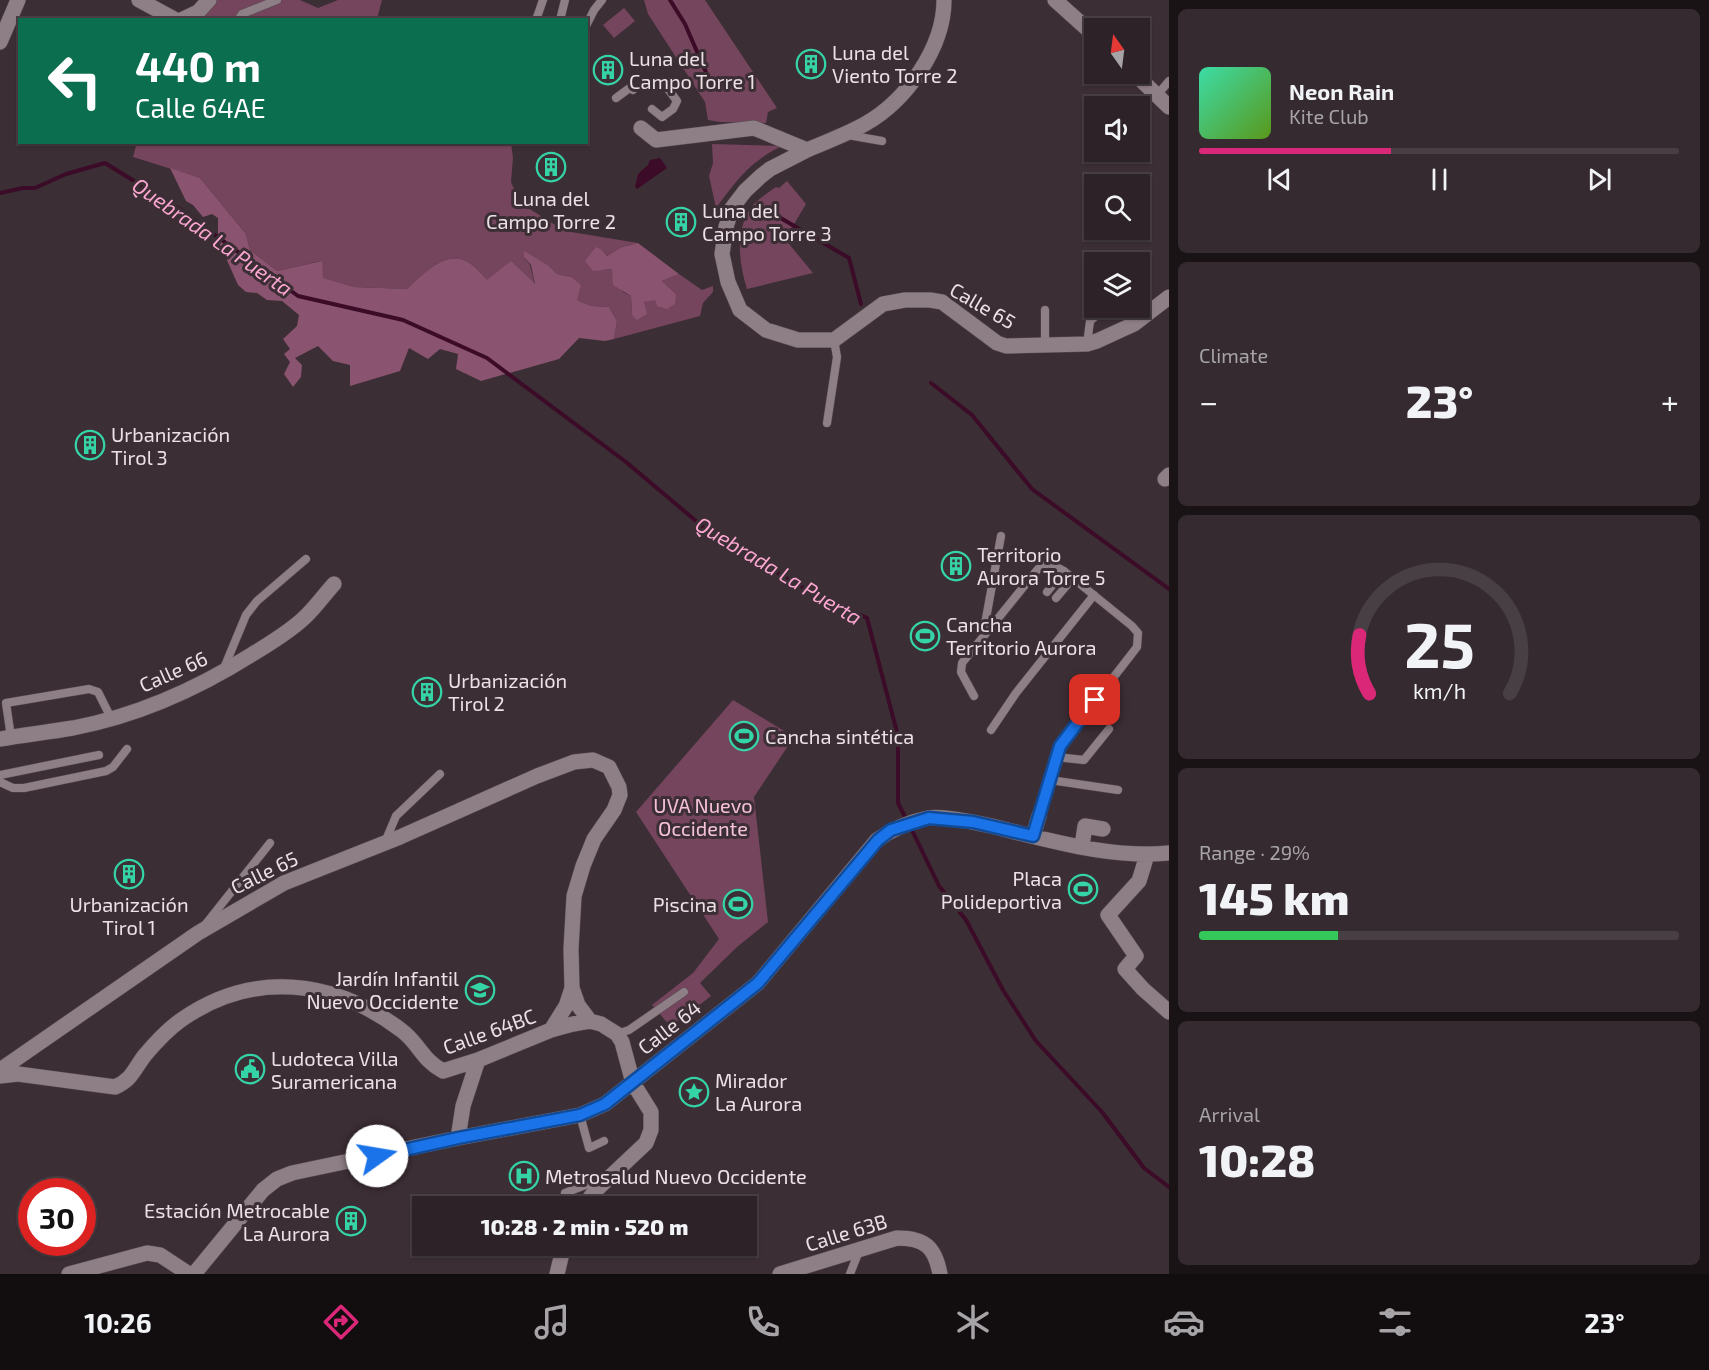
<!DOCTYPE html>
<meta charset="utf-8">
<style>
:root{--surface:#2d2228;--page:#352a30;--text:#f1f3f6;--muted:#a7a4a8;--line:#483f45;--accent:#db2777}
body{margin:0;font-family:"Exo 2",sans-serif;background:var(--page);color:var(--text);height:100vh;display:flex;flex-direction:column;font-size:22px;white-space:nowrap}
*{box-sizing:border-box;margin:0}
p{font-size:20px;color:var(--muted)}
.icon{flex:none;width:33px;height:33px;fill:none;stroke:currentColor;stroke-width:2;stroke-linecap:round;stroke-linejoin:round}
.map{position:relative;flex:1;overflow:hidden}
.panel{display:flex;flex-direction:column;gap:9px;padding:9px;background:#191316;width:540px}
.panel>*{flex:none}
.banner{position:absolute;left:18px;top:18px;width:570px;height:126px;border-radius:0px;box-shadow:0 2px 4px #0004,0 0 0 2px var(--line);background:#0b6e4f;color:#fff;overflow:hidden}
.needle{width:39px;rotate:346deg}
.buttons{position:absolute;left:1084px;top:18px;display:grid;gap:12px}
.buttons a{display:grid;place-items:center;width:66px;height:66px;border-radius:0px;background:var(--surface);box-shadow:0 2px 4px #0004,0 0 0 2px var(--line);font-size:30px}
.speed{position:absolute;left:18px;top:1178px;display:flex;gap:12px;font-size:30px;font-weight:700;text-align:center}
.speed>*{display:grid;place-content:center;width:78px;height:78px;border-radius:50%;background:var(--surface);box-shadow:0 2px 4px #0004,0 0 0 2px var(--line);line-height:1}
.speed .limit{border:9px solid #d22;background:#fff;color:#111}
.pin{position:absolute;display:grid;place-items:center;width:51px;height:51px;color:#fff;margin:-26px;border-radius:12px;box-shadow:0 3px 9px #0006}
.me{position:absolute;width:66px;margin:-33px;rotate:77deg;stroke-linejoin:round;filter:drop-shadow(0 0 4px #0008)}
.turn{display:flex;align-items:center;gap:21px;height:126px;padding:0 18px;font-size:27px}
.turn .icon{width:78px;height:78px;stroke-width:2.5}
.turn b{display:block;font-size:42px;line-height:51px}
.big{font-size:45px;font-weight:800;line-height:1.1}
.panel .card{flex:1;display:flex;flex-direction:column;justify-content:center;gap:9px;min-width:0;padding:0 21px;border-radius:9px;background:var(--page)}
.panel .dial{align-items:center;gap:0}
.dial svg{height:156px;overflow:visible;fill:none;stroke:var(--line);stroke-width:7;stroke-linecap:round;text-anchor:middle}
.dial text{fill:var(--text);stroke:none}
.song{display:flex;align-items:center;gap:18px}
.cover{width:72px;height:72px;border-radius:9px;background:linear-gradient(135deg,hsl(160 70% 55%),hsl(90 70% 35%))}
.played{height:6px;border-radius:3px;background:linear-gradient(90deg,var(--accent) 40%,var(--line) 40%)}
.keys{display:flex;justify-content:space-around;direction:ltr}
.heat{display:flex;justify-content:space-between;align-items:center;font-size:33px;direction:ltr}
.charge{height:9px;border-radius:4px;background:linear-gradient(90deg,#34c759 29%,var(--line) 0)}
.trip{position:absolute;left:412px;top:1196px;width:345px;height:60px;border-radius:0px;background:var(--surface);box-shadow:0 2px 4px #0004,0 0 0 2px var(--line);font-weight:800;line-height:60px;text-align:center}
.dock{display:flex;height:96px;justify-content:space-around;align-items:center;background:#120e10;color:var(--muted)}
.dock .icon{width:42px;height:42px}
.dock .current{color:var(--accent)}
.dock b{font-size:27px;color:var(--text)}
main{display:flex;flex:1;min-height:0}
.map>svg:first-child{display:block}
.green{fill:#75445d}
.forest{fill:#8a536f}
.water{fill:#3b0b27}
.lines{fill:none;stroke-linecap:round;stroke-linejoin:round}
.stream{stroke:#3b0b27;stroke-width:4}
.lane-casing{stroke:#574b51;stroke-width:9}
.street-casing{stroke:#574b51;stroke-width:16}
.lane{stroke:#8e7e85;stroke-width:8}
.street{stroke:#8e7e85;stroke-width:15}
.route-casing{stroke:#114b97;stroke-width:15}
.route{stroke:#1a73e8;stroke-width:10}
.labels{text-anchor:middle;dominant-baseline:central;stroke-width:6;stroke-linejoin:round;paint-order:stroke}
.poi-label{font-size:20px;fill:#ece2e6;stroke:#3c2e35;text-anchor:start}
.street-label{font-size:20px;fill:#ece2e6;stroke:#3c2e35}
.park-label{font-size:20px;fill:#f6c2da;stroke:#3c2e35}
.water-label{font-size:21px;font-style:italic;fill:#fca7d1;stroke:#3c2e35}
</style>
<main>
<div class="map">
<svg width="1169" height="1274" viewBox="0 0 1169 1274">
<rect width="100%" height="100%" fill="#3c2e35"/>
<path class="green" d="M215,0H300L318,8L338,0H382L377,19L198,20Z
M644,0H705L777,108L768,112L766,123L720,122L708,120L705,102L648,14Z
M624,8L635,21L614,38L603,25Z
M137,142L511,143L513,158L511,182L520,203L565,231L638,243L622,247L607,256L602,250L603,270L612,269L623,292L631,296L632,315L643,302L676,294L662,281L679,274L702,290L713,286V292L703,303L700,316L614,339L617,321L609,307L591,306L577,300L571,277L557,274L549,266L524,257L530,265L535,285L531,281H487C482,275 477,268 471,264C448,247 423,274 407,289L354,287L322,278L321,261L277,271L250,250L246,234L200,178L133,157Z
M712,144L782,146C750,161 736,181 716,208L709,176L713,163Z
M787,181L806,204L785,239L813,273L747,289C739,264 735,232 750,209C756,200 768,193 776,187L779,188Z
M733,700L794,737L754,797L768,922L737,947L700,983L711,996L671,1027L652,1005L693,973L719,939L636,812Z"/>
<path class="forest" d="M170,168L200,178L246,234L250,250L277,271L322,261L323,278L354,287L407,289C423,274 448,247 471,264C477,268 482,275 487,280L511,261L535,284L531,265L524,257V251L549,266L557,274L571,277L581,285L577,300L591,306L609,307L617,321L614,339L605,341L579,338L559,359L481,381L456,369L458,354L440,349L428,359L409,348L400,371L350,386V365L333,361L318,346L295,358L302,365L301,377L293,387L284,374L290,362L284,354L290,349L283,339L297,326L299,315L282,301L267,300L257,293L246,292L238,285L218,240V218L212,214L203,217L193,205L186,201Z
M638,243L679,274L662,281L676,294L675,304L667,309L657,306L655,300L644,302L647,314L637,320L632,315L631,296L613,285L612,269L593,271L585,261L596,247L602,250L607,256L622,247Z"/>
<path class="water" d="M660,158L667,168L637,189L635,187L638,174L648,165L650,160Z"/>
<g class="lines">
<path class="stream" d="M670,0L685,24L708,77
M0,193L23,188H35L66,174L105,163L181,210L298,296L403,320L487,358L626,462L702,526L784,577L820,597L867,618L898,736V803L907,821
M772,213L849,258L861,304
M931,383L972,415L1032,489L1169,589
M911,828L939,886L966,920L1003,990L1036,1041L1102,1112L1144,1168L1169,1187"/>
<g class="lane-casing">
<path id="lane" d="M238,20L242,14L277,0
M536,20L543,0
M560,20L565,0
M586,26L594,10L602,0
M1157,95L1169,81
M616,98L631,87L633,90
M652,109L662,117L673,109L677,101L665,85
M848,135L882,141
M1087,344L1090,321L1105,308
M1045,346V310
M827,423L837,357L834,340
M1047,592L1064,571
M1056,598L1073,578
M988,630L985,624L1001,536
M224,668L246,615L257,601L306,559
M974,696L961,672L962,663L1038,569L1049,563L1064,571L1132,626L1138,633L1137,647L1061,745L1039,816
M991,730L1016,693L1094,595
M11,737L6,703L89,689L98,692L111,718
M1056,757L1084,760L1109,729
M0,775L99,755
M1050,780L1118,790
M0,782L13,788H24L106,771L113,767L127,749
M385,842L396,816L440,774
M205,925L270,843
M617,1034L629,1030L684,992
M580,1115L589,1148L604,1141
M565,1193L603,1178
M850,1274L859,1251"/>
</g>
<g class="street-casing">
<path id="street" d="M139,0L176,20
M1055,0L1095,36
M181,20L198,12L209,0
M0,42L18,0
M1135,74L1169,107
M641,128L656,140L754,128L807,150C826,142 847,134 865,124C906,101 944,48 944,0
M807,150L770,169L761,176L745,191L732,208L726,227L722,254L728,282L740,310L766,330L798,340H834L883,304L905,300H930L942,302L997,343L1006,346L1087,344L1097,341L1134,324L1169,297
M1165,479L1169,475
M0,739C24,735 49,732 73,728C136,716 197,689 251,655C269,644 288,633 304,618C315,608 324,595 334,584
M1033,836L1039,816
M1082,846L1085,826L1103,829
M1147,855L1139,881L1108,915L1136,956L1125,969L1143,989L1169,1012
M572,988L578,1005L590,1021
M0,1070L198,933L284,883L400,837L537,776L574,762L593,760L609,767L619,787L620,795L614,810L594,839L583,866L574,896L571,949L572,988L566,1006L551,1030
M0,1076L18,1074L115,1087C132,1080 134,1069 145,1055C156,1042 167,1030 181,1020C252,970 334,979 401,1030C419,1043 422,1060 443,1071L478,1060L551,1030L573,1024L590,1021L601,1024L617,1034L622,1042L633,1083L651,1112V1130L646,1143L594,1192L584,1206
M458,1138L463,1106L478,1060
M69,1274L147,1253L160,1255L189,1274
M194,1274L263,1190L277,1179L292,1173L458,1138L580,1115L605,1104L758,983L877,840C892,829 909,822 928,818C947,815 998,827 1019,833C1067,845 1119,858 1169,853
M557,1274L564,1245
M780,1274L897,1238C925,1238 935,1247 940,1274"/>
</g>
<use href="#lane" class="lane"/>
<use href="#street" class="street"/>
</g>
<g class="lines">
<g class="route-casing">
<path id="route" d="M377,1156L458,1138L580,1115L605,1104L758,983L878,840L891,830L929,818L973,822L1033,836L1060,746L1095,700"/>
</g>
<use href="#route" class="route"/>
</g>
<defs>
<g id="building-ring" transform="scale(1.5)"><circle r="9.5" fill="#3c2e35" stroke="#35d4a7" stroke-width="1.5"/><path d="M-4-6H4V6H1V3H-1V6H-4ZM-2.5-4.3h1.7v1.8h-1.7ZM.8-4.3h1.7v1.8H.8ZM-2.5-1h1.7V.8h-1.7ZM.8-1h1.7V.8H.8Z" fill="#35d4a7"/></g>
<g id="stadium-ring" transform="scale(1.5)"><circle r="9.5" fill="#3c2e35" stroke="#35d4a7" stroke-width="1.5"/><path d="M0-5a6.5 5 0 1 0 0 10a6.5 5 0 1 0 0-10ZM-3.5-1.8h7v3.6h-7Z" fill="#35d4a7"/></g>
<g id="school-ring" transform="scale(1.5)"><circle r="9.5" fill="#3c2e35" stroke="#35d4a7" stroke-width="1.5"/><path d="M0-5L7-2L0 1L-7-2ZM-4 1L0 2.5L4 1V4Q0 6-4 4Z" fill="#35d4a7"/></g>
<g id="civic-ring" transform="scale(1.5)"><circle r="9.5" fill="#3c2e35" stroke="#35d4a7" stroke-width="1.5"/><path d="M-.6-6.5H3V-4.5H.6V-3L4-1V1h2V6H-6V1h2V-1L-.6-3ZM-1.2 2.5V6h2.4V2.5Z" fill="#35d4a7"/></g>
<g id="sight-ring" transform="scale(1.5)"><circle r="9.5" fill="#3c2e35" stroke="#35d4a7" stroke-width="1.5"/><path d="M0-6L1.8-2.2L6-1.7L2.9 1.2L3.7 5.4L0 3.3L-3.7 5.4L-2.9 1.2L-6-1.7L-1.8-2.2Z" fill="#35d4a7"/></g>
<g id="hospital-ring" transform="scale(1.5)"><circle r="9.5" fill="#3c2e35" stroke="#35d4a7" stroke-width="1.5"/><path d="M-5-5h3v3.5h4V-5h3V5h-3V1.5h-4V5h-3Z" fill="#35d4a7"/></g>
</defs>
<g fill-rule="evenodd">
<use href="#building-ring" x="811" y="64"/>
<use href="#building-ring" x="608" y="70"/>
<use href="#building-ring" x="551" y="167"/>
<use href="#building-ring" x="681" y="222"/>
<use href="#building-ring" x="90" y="445"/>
<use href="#building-ring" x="956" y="566"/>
<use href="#stadium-ring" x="925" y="636"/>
<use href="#building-ring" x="427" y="692"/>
<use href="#stadium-ring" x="744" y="736"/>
<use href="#building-ring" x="129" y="874"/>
<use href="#stadium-ring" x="1083" y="889"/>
<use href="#stadium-ring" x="738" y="904"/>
<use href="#school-ring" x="480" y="990"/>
<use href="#civic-ring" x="250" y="1069"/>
<use href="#sight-ring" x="694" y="1092"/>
<use href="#hospital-ring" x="524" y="1176"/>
<use href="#building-ring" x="351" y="1221"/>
</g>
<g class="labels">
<g class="poi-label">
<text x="832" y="52">Luna del<tspan x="832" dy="23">Viento Torre 2</tspan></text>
<text x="629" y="58">Luna del<tspan x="629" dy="23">Campo Torre 1</tspan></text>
<text x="551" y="198" text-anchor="middle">Luna del<tspan x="551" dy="23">Campo Torre 2</tspan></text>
<text x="702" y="210">Luna del<tspan x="702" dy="23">Campo Torre 3</tspan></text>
<text x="111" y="434">Urbanización<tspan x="111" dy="23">Tirol 3</tspan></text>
<text x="977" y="554">Territorio<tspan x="977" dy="23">Aurora Torre 5</tspan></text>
<text x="946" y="624">Cancha<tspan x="946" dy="23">Territorio Aurora</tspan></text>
<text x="448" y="680">Urbanización<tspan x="448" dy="23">Tirol 2</tspan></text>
<text x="765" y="736">Cancha sintética</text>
<text x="1062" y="878" text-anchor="end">Placa<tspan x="1062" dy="23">Polideportiva</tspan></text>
<text x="129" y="904" text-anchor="middle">Urbanización<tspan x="129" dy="23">Tirol 1</tspan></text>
<text x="717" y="904" text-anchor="end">Piscina</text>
<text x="459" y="978" text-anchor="end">Jardín Infantil<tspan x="459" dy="23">Nuevo Occidente</tspan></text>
<text x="271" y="1058">Ludoteca Villa<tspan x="271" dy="23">Suramericana</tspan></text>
<text x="715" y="1080">Mirador<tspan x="715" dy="23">La Aurora</tspan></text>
<text x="545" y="1176">Metrosalud Nuevo Occidente</text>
<text x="330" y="1210" text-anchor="end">Estación Metrocable<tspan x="330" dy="23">La Aurora</tspan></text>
</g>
<g class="street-label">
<text transform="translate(983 305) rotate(30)">Calle 65</text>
<text transform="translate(173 671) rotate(-24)">Calle 66</text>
<text transform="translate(264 872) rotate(-26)">Calle 65</text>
<text transform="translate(669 1027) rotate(-38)">Calle 64</text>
<text transform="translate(489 1031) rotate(-20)">Calle 64BC</text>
<text transform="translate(846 1232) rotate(-17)">Calle 63B</text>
</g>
<g class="park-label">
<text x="703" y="805">UVA Nuevo<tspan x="703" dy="23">Occidente</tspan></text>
</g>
<g class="water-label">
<text transform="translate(213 236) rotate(35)">Quebrada La Puerta</text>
<text transform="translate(779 570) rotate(31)">Quebrada La Puerta</text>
</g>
</g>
</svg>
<div class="buttons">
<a><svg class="needle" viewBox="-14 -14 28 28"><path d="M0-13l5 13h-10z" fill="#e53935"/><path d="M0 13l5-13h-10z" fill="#a7a4a8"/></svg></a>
<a><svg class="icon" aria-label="sound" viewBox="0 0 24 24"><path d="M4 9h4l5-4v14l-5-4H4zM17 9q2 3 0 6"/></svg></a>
<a><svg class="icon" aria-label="search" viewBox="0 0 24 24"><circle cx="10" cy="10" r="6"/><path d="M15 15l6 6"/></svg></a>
<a><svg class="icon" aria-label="layers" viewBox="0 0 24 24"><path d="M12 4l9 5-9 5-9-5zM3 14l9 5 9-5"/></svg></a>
</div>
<div class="speed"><div class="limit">30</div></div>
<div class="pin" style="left:1095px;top:700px;background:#d93025"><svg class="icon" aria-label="arrive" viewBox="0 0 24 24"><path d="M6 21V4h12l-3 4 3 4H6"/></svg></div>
<svg class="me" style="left:377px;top:1156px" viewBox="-20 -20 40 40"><circle r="19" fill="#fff"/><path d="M0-13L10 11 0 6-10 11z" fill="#1a73e8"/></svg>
<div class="trip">10:28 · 2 min · 520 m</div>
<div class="banner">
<div class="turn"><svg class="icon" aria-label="left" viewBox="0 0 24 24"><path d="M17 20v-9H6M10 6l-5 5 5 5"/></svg><div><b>440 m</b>Calle 64AE</div></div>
</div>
</div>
<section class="panel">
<div class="card">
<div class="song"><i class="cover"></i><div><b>Neon Rain</b><p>Kite Club</p></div></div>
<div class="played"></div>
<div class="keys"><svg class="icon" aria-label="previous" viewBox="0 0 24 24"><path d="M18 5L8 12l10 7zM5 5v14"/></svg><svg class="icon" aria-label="pause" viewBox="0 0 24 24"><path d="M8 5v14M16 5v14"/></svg><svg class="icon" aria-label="next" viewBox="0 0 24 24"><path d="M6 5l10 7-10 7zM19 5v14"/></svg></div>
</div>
<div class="card"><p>Climate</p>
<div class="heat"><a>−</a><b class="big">23°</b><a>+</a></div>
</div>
<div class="card dial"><svg viewBox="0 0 100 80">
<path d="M14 69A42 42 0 1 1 86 69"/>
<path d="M14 69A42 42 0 0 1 9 39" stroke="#db2777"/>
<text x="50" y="56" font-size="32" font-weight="700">25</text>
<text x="50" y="72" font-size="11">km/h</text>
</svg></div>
<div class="card"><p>Range · 29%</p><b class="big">145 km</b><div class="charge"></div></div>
<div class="card"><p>Arrival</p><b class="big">10:28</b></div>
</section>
</main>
<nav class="dock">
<b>10:26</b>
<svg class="icon current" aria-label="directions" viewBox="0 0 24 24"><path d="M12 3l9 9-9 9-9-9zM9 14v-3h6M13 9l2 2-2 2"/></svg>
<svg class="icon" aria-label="music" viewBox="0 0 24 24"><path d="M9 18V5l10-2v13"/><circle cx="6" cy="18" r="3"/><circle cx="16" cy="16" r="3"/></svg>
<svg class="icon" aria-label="phone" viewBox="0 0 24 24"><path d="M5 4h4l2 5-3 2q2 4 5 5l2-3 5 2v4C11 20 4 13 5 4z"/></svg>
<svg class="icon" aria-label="climate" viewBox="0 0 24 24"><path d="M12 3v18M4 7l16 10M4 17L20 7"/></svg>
<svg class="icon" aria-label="car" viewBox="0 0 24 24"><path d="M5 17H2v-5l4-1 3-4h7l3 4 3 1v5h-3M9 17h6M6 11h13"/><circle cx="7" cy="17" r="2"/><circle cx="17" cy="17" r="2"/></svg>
<svg class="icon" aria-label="filters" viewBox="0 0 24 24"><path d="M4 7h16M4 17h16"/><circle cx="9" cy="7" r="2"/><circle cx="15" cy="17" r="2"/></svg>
<b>23°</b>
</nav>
